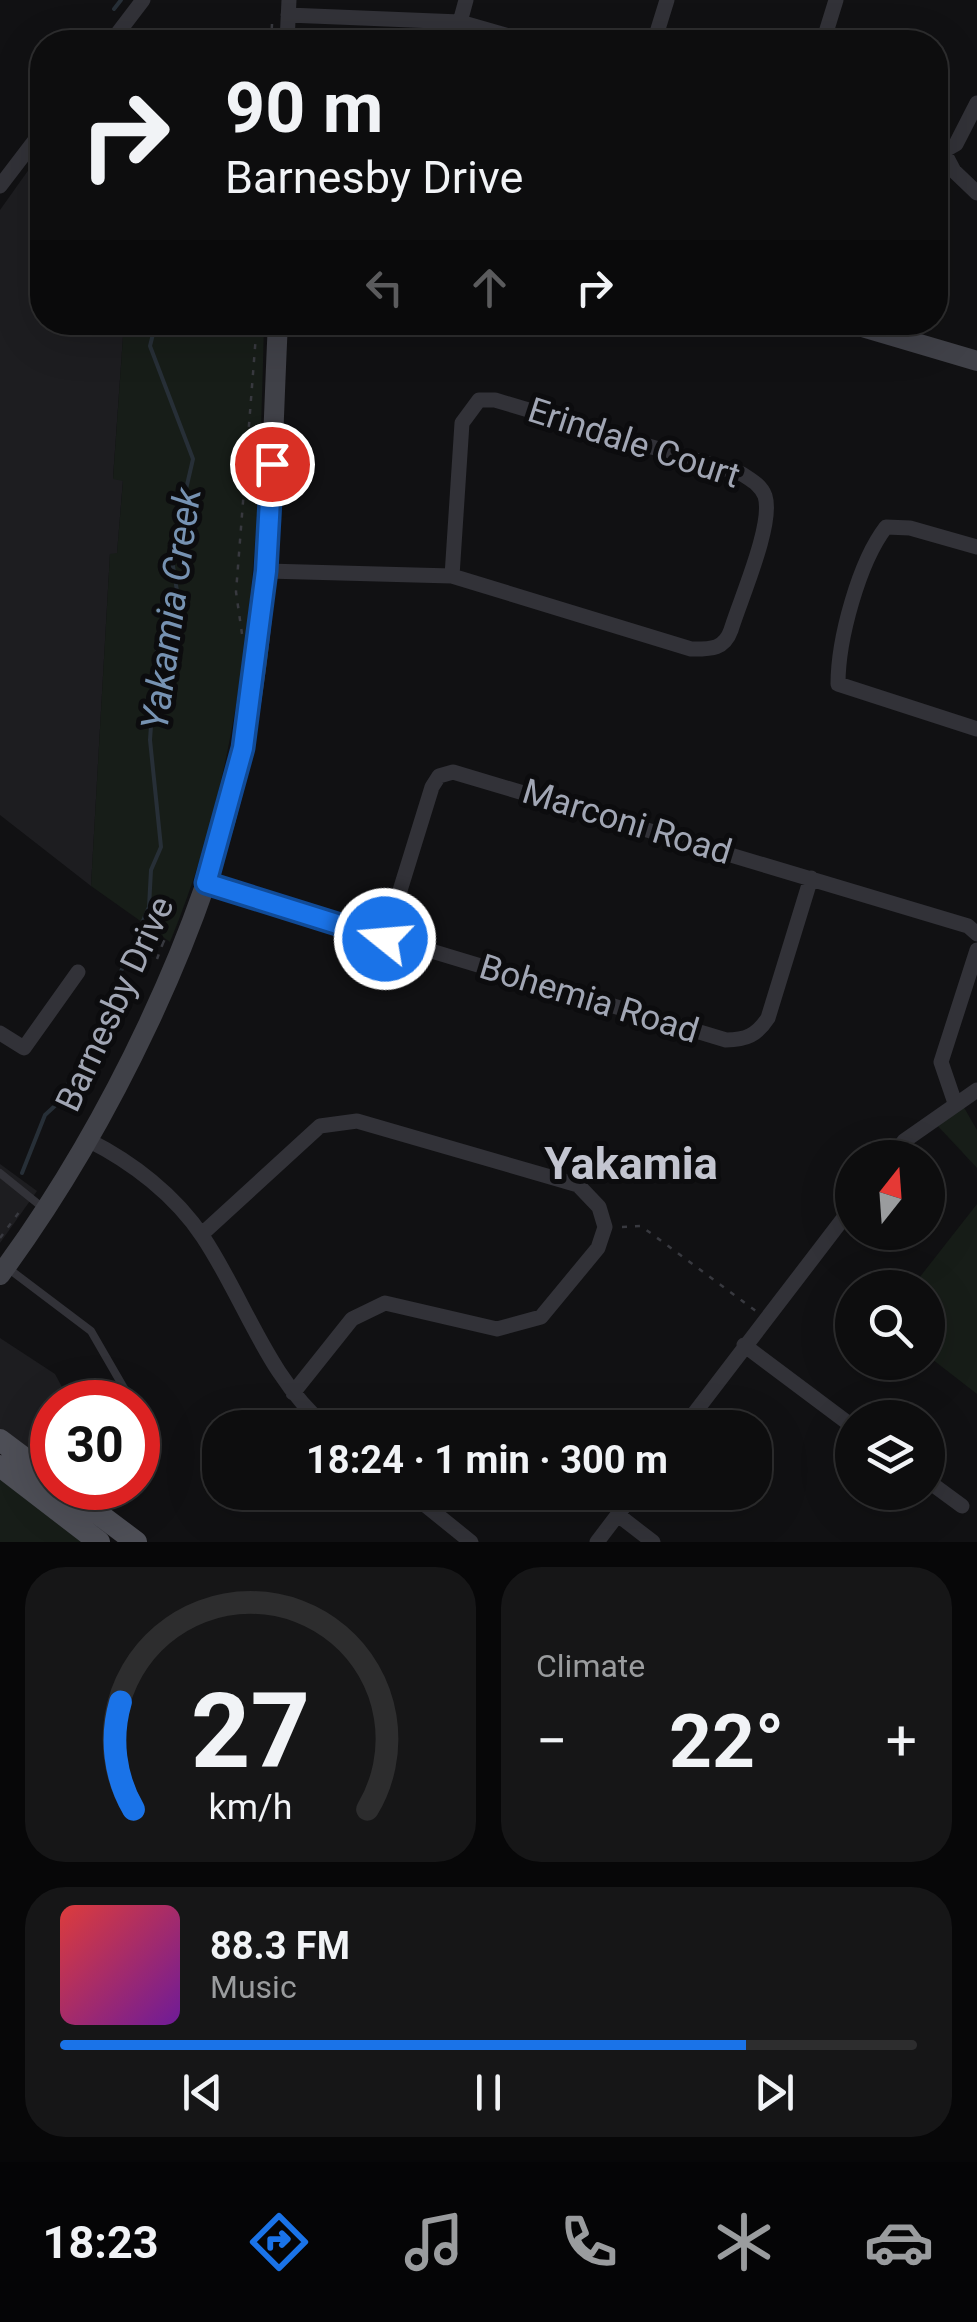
<!DOCTYPE html>
<meta charset="utf-8">
<style>
:root{--surface:#0d0d0e;--page:#161617;--text:#f1f3f6;--muted:#9a9c9e;--line:#2d2d2e;--accent:#1a73e8}
body{margin:0;font-family:Roboto,sans-serif;background:var(--page);color:var(--text);height:100vh;display:flex;flex-direction:column;font-size:38px;white-space:nowrap}
*{box-sizing:border-box;margin:0}
p{font-size:32px;color:var(--muted)}
.icon{flex:none;width:55px;height:55px;fill:none;stroke:currentColor;stroke-width:2;stroke-linecap:round;stroke-linejoin:round}
.map{position:relative;height:1542px;overflow:hidden}
.sheet{display:flex;flex-direction:column;gap:25px;padding:25px;background:#070708;flex:1}
.sheet>*{flex:none}
.hud{position:absolute;left:30px;top:30px;width:918px;height:305px;border-radius:40px;box-shadow:0 10px 40px #0002,0 0 0 2px var(--line);background:#0d0d0e;color:var(--text);overflow:hidden}
.needle{width:65px;rotate:17deg}
.controls{position:absolute;left:835px;top:1140px;display:grid;gap:20px}
.controls a{display:grid;place-items:center;width:110px;height:110px;border-radius:50%;background:var(--surface);box-shadow:0 10px 40px #0002,0 0 0 2px var(--line);font-size:50px}
.speed{position:absolute;left:30px;top:1380px;display:flex;gap:20px;font-size:50px;font-weight:700;text-align:center}
.speed>*{display:grid;place-content:center;width:130px;height:130px;border-radius:50%;background:var(--surface);box-shadow:0 10px 40px #0002,0 0 0 2px var(--line);line-height:1}
.speed .limit{border:15px solid #d22;background:#fff;color:#111}
.pin{position:absolute;display:grid;place-items:center;width:85px;height:85px;color:#fff;margin:-42px;border:5px solid #fff;border-radius:50%;box-shadow:0 2px 10px #0007}
.me{position:absolute;width:110px;margin:-55px;rotate:287deg;stroke-linejoin:round;filter:drop-shadow(0 0 8px #0008)}
.turn{display:flex;align-items:center;gap:35px;height:210px;padding:0 30px;font-size:45px}
.turn .icon{width:130px;height:130px;stroke-width:2.5}
.turn b{display:block;font-size:70px;line-height:85px}
.lanes{display:flex;align-items:center;height:95px;padding:0 30px;background:#0003;justify-content:center;gap:50px;direction:ltr}
.lanes .off{opacity:.35}
.big{font-size:75px;font-weight:700;line-height:1.1}
.sheet .card{flex:1;display:flex;flex-direction:column;justify-content:center;gap:15px;min-width:0;padding:0 35px;border-radius:40px;background:var(--page)}
.sheet .dial{align-items:center;gap:0}
.dial svg{height:260px;overflow:visible;fill:none;stroke:var(--line);stroke-width:7;stroke-linecap:round;text-anchor:middle}
.dial text{fill:var(--text);stroke:none}
.song{display:flex;align-items:center;gap:30px}
.cover{width:120px;height:120px;border-radius:15px;background:linear-gradient(135deg,hsl(0 70% 55%),hsl(280 70% 35%))}
.played{height:10px;border-radius:5px;background:linear-gradient(90deg,var(--accent) 80%,var(--line) 80%)}
.keys{display:flex;justify-content:space-around;direction:ltr}
.heat{display:flex;justify-content:space-between;align-items:center;font-size:55px;direction:ltr}
.sheet .tiles{flex:1;display:grid;gap:25px;grid-template-columns:1fr 1fr}
.card:last-child{grid-column:span 2}
.trip{position:absolute;left:202px;top:1410px;width:570px;height:100px;border-radius:40px;background:var(--surface);box-shadow:0 10px 40px #0002,0 0 0 2px var(--line);font-weight:700;line-height:100px;text-align:center}
.tabs{display:flex;height:160px;justify-content:space-around;align-items:center;background:#050506;color:var(--muted)}
.tabs .icon{width:70px;height:70px}
.tabs .active{color:var(--accent)}
.tabs b{font-size:45px;color:var(--text)}
.map>svg:first-child{display:block}
.built{fill:#1d1d20}
.green{fill:#171d18}
.lines{fill:none;stroke-linecap:round;stroke-linejoin:round}
.stream{stroke:#272f37;stroke-width:4}
.path{stroke:#38393f;stroke-width:2.5;stroke-dasharray:5 8;stroke-linecap:butt}
.lane{stroke:#323238;stroke-width:8}
.street{stroke:#323238;stroke-width:15}
.secondary{stroke:#404148;stroke-width:20}
.primary{stroke:#4e4f57;stroke-width:22}
.route-casing{stroke:#114b97;stroke-width:25}
.route{stroke:#1a73e8;stroke-width:18}
.labels{text-anchor:middle;dominant-baseline:central;stroke-width:10;stroke-linejoin:round;paint-order:stroke}
.street-label{font-size:35px;fill:#a1a6b4;stroke:#0c0c0e}
.water-label{font-size:38px;font-style:italic;fill:#7692b2;stroke:#0c0c0e}
.district-label{font-size:45px;font-weight:bold;fill:#c3c5d0;stroke:#0c0c0e}
</style>
<div class="map">
<svg width="977" height="1542" viewBox="0 0 977 1542">
<rect width="100%" height="100%" fill="#111113"/>
<path class="built" d="M42,151V322L124,323L113,478L123,480L117,554H110L91,886L0,815V210Z
M0,1164L37,1191L0,1243Z
M0,1338L55,1374L70,1402H52V1469L0,1429Z"/>
<path class="green" d="M124,323H264C259,533 252,744 170,942L91,886L110,554L117,553L123,481L113,479Z
M962,1104L977,1130V1168L935,1123Z
M977,1204V1394L928,1356V1288L912,1287Z
M0,1472L90,1542H0Z"/>
<g class="lines">
<path class="stream" d="M114,9L121,0
M22,1173L45,1115L57,1104L118,995V978L149,907L151,870L161,847L150,740L156,654L177,591L171,554L193,459L150,346L156,322"/>
<path class="path" d="M543,39L556,42
M271,42L272,24
M805,322L828,329
M242,634L236,592L257,322
M152,933L163,943L167,935
M157,959L163,943
M622,1227L641,1226L756,1311
M0,1238L23,1207"/>
<path class="lane" d="M0,1173L42,1207
M9,1269L91,1331L132,1402
M138,1413L155,1443"/>
<path class="street" d="M288,15L460,22L530,42
M460,22L466,0
M111,42L143,0
M287,42L289,0
M654,42L667,0
M823,42L836,0
M945,154L954,171L977,193
M935,156L956,144L977,103
M0,186L42,131
M977,547L910,528L886,527C859,562 838,639 838,684L977,729
M267,571L452,576L691,649C710,649 724,650 731,630C740,600 774,524 765,496C761,485 751,480 742,474L495,400H479L462,423L452,576
M206,883L726,1040C746,1040 757,1035 768,1018L811,878
M385,939L432,787L439,776L453,772L968,926L977,934
M0,1033L24,1048L78,972
M955,1103L941,1062L977,950
M88,1140C132,1162 175,1195 203,1237C245,1300 268,1379 328,1428
M891,1158L904,1141L977,1090
M202,1234L320,1126L357,1121L578,1185L599,1207L605,1227L598,1248L541,1317L497,1329L385,1303L352,1319L293,1393
M744,1345L852,1426
M683,1428L852,1207
M928,1481L962,1506
M409,1492L471,1542
M618,1515L653,1542
M597,1542L635,1492"/>
<path class="secondary" d="M845,322L977,361
M0,1275C107,1130 208,925 243,747C271,608 271,464 278,322"/>
<path class="primary" d="M0,1440L52,1479
M0,1466L99,1542
M64,1488L136,1542"/>
</g>
<g class="lines">
<g class="route-casing">
<path id="route" d="M272,464L266,571L243,748L206,883L385,939"/>
</g>
<use href="#route" class="route"/>
</g>
<g class="labels">
<g class="street-label">
<text transform="translate(634 443) rotate(18)">Erindale Court</text>
<text transform="translate(627 822) rotate(17)">Marconi Road</text>
<text transform="translate(589 999) rotate(17)">Bohemia Road</text>
<text transform="translate(115 1004) rotate(-65)">Barnesby Drive</text>
</g>
<g class="water-label">
<text transform="translate(171 609) rotate(-82)">Yakamia Creek</text>
</g>
<g class="district-label">
<text x="631" y="1163">Yakamia</text>
</g>
</g>
</svg>
<div class="controls">
<a><svg class="needle" viewBox="-14 -14 28 28"><path d="M0-13l5 13h-10z" fill="#e53935"/><path d="M0 13l5-13h-10z" fill="#9a9c9e"/></svg></a>
<a><svg class="icon" aria-label="search" viewBox="0 0 24 24"><circle cx="10" cy="10" r="6"/><path d="M15 15l6 6"/></svg></a>
<a><svg class="icon" aria-label="layers" viewBox="0 0 24 24"><path d="M12 4l9 5-9 5-9-5zM3 14l9 5 9-5"/></svg></a>
</div>
<div class="speed"><div class="limit">30</div></div>
<div class="pin" style="left:272px;top:464px;background:#d93025"><svg class="icon" aria-label="arrive" viewBox="0 0 24 24"><path d="M6 21V4h12l-3 4 3 4H6"/></svg></div>
<svg class="me" style="left:385px;top:939px" viewBox="-20 -20 40 40"><circle r="17" fill="#1a73e8" stroke="#fff" stroke-width="3"/><path d="M0-11L8 9 0 5-8 9z" fill="#fff"/></svg>
<div class="trip">18:24 · 1 min · 300 m</div>
<div class="hud">
<div class="turn"><svg class="icon" aria-label="right" viewBox="0 0 24 24"><path d="M7 20v-9h11M14 6l5 5-5 5"/></svg><div><b>90 m</b>Barnesby Drive</div></div>
<div class="lanes"><svg class="icon off" aria-label="left" viewBox="0 0 24 24"><path d="M17 20v-9H6M10 6l-5 5 5 5"/></svg><svg class="icon off" aria-label="ahead" viewBox="0 0 24 24"><path d="M12 20V5M6 11l6-6 6 6"/></svg><svg class="icon" aria-label="right" viewBox="0 0 24 24"><path d="M7 20v-9h11M14 6l5 5-5 5"/></svg></div>
</div>
</div>
<section class="sheet">
<div class="tiles">
<div class="card dial"><svg viewBox="0 0 100 80">
<path d="M14 69A42 42 0 1 1 86 69"/>
<path d="M14 69A42 42 0 0 1 10 36" stroke="#1a73e8"/>
<text x="50" y="56" font-size="32" font-weight="700">27</text>
<text x="50" y="72" font-size="11">km/h</text>
</svg></div>
<div class="card"><p>Climate</p>
<div class="heat"><a>−</a><b class="big">22°</b><a>+</a></div>
</div>
<div class="card">
<div class="song"><i class="cover"></i><div><b>88.3 FM</b><p>Music</p></div></div>
<div class="played"></div>
<div class="keys"><svg class="icon" aria-label="previous" viewBox="0 0 24 24"><path d="M18 5L8 12l10 7zM5 5v14"/></svg><svg class="icon" aria-label="pause" viewBox="0 0 24 24"><path d="M8 5v14M16 5v14"/></svg><svg class="icon" aria-label="next" viewBox="0 0 24 24"><path d="M6 5l10 7-10 7zM19 5v14"/></svg></div>
</div>
</div>
</section>
<nav class="tabs">
<b>18:23</b>
<svg class="icon active" aria-label="directions" viewBox="0 0 24 24"><path d="M12 3l9 9-9 9-9-9zM9 14v-3h6M13 9l2 2-2 2"/></svg>
<svg class="icon" aria-label="music" viewBox="0 0 24 24"><path d="M9 18V5l10-2v13"/><circle cx="6" cy="18" r="3"/><circle cx="16" cy="16" r="3"/></svg>
<svg class="icon" aria-label="phone" viewBox="0 0 24 24"><path d="M5 4h4l2 5-3 2q2 4 5 5l2-3 5 2v4C11 20 4 13 5 4z"/></svg>
<svg class="icon" aria-label="climate" viewBox="0 0 24 24"><path d="M12 3v18M4 7l16 10M4 17L20 7"/></svg>
<svg class="icon" aria-label="car" viewBox="0 0 24 24"><path d="M5 17H2v-5l4-1 3-4h7l3 4 3 1v5h-3M9 17h6M6 11h13"/><circle cx="7" cy="17" r="2"/><circle cx="17" cy="17" r="2"/></svg>
</nav>
